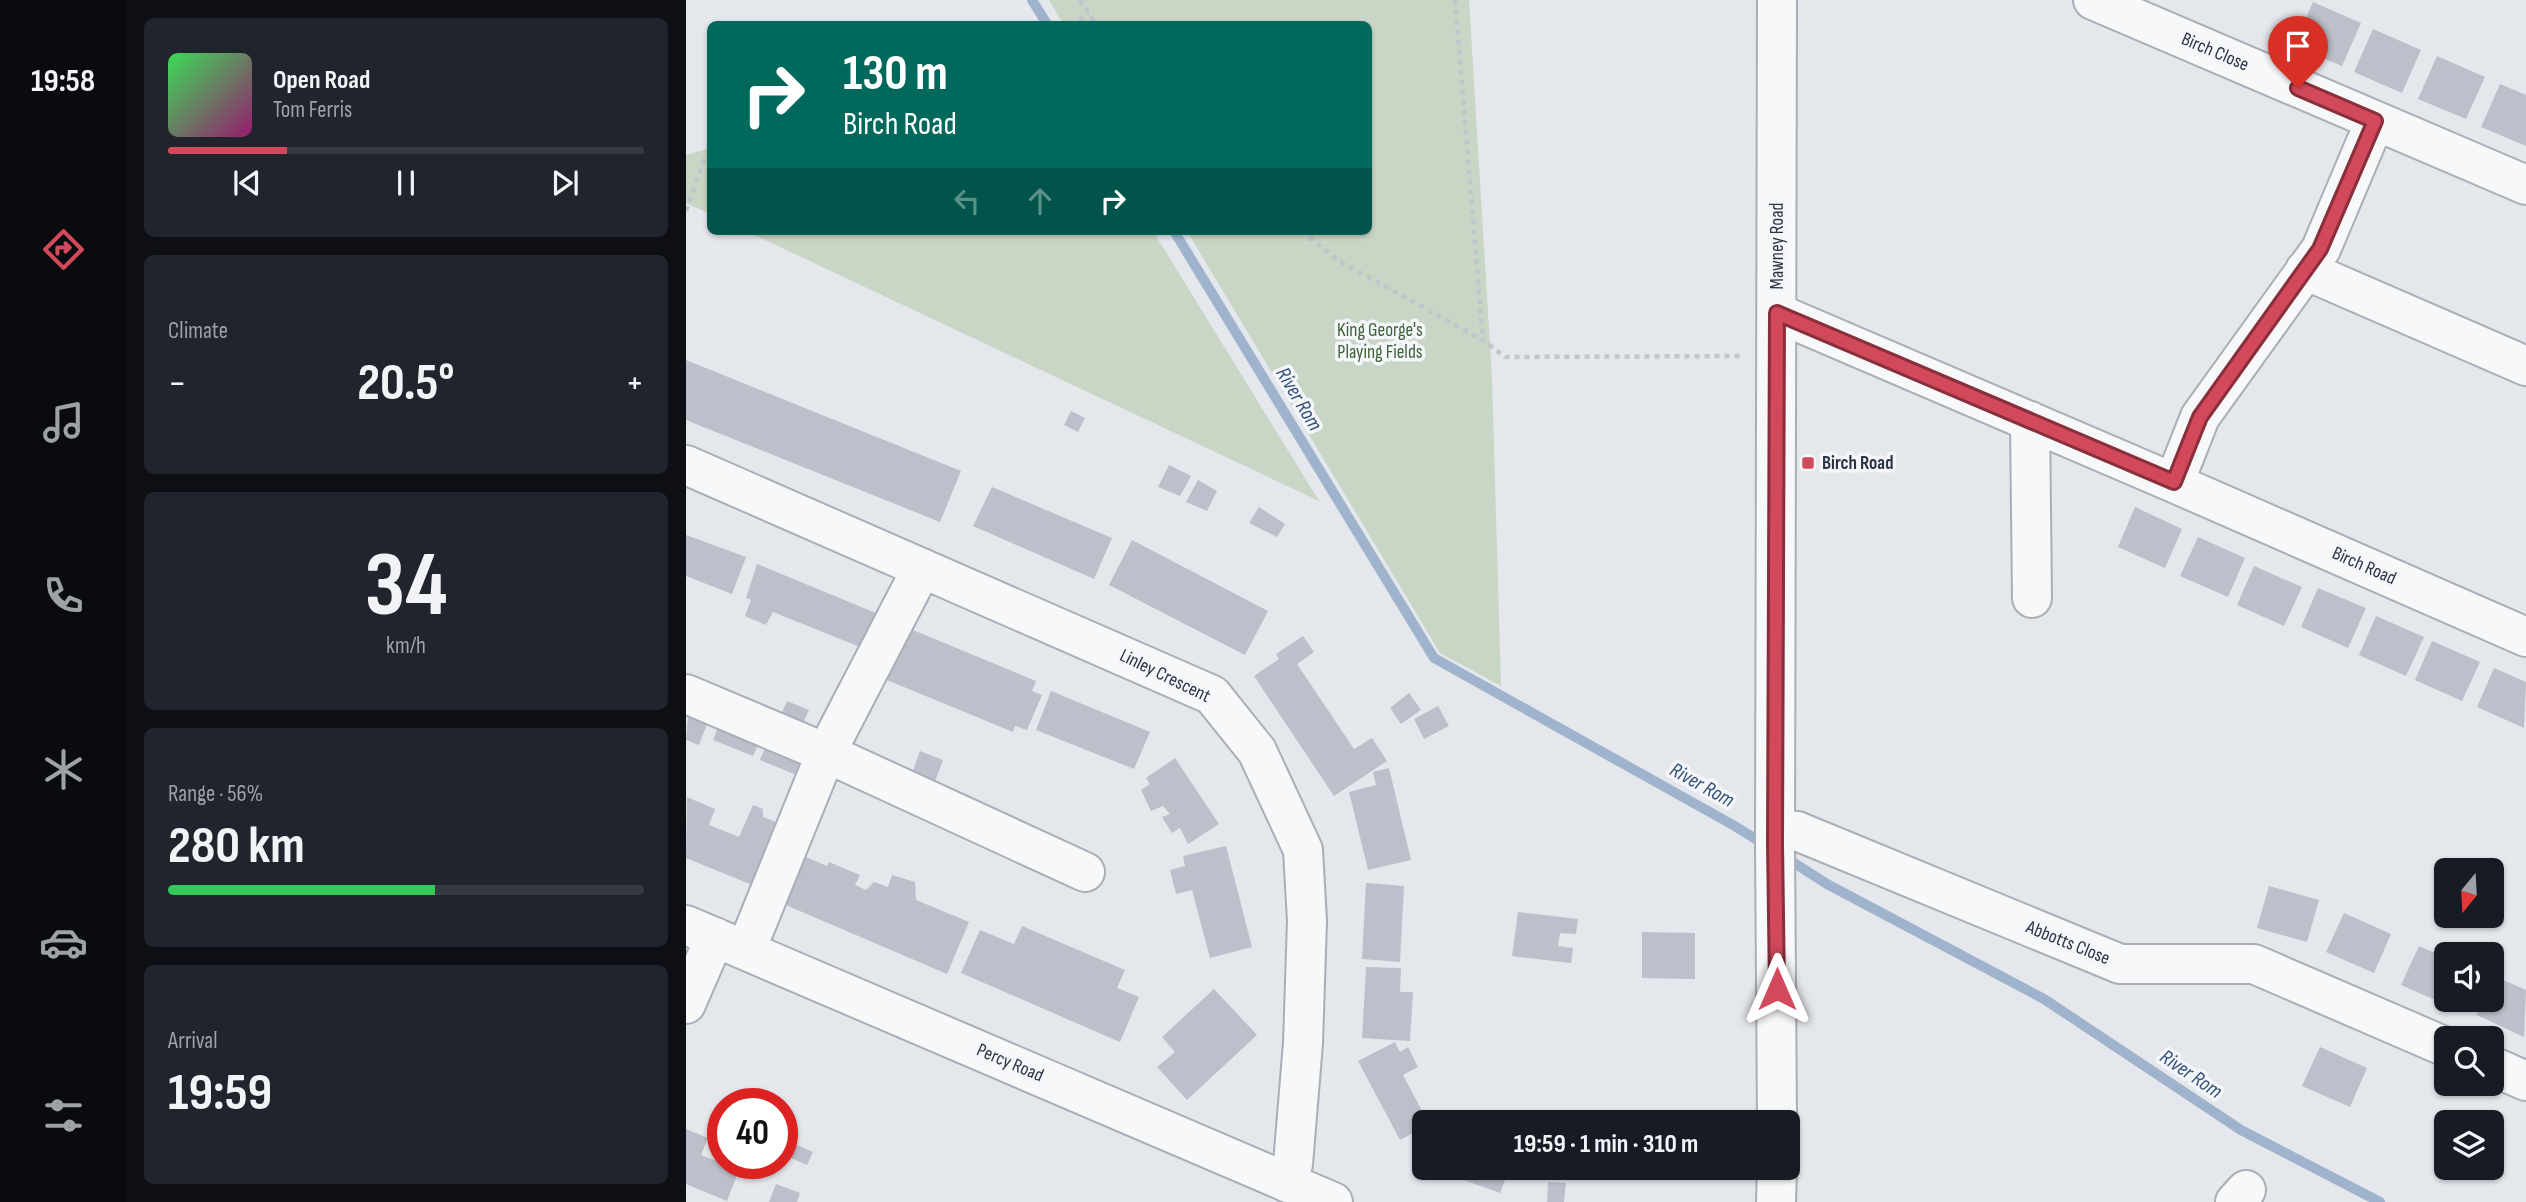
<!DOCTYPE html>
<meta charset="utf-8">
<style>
:root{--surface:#171b24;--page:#20242c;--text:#f1f3f6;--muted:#9ea1a6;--line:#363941;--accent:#d1495b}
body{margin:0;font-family:"Sofia Sans Condensed",sans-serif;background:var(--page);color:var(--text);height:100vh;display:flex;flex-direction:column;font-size:26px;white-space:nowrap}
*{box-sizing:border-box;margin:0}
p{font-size:23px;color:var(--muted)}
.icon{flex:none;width:38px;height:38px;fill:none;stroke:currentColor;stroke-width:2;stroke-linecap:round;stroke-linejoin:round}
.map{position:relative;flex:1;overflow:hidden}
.drawer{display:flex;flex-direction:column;gap:18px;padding:18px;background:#0d0f14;width:560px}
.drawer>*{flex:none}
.top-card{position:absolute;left:21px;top:21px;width:665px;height:214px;border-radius:10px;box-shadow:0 2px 5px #0004;background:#00695c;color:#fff;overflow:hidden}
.needle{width:46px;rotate:198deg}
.buttons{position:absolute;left:1748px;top:858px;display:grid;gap:14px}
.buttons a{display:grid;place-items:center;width:70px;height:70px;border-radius:10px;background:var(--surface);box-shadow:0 2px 5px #0004;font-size:35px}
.speed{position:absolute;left:21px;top:1088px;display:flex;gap:14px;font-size:35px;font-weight:700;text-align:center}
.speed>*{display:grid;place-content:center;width:91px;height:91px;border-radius:50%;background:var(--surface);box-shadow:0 2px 5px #0004;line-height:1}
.speed .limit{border:10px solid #d22;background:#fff;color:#111}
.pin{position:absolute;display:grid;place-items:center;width:60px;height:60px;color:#fff;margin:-72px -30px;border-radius:50% 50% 50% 0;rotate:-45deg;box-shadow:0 0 7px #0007}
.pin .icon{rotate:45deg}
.me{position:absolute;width:77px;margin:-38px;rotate:0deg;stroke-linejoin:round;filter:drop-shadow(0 0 5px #0008)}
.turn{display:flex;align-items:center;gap:24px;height:147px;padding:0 21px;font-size:32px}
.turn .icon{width:91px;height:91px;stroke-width:2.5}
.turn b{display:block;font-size:49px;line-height:60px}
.lanes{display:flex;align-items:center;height:66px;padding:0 21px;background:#0003;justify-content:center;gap:35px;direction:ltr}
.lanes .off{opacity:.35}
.big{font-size:52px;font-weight:700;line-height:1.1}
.drawer .widget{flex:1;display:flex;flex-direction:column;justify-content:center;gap:10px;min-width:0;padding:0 24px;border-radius:10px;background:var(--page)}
.drawer .dial{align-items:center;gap:0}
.dial b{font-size:91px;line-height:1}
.song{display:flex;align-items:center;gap:21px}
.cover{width:84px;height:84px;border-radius:10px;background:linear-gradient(135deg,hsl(130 70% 55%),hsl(320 70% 35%))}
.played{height:7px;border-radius:4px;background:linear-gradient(90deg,var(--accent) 25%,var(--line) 25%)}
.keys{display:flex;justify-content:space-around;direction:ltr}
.heat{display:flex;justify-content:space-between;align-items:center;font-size:38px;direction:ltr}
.charge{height:10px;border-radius:5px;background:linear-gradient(90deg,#34c759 56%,var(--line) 0)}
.trip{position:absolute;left:726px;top:1110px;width:388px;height:70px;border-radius:10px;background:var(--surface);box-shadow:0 2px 5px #0004;font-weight:700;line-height:70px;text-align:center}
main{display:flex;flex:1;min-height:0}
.dock{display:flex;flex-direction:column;width:126px;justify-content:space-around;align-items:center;background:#090b0e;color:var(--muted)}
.dock .icon{width:49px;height:49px}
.dock .current{color:var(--accent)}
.dock b{font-size:32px;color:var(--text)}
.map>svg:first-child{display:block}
.green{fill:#c9d6c5}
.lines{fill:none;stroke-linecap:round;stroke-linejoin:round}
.stream{stroke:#9fb4cc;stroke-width:10}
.building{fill:#bbc0ca}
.minor-casing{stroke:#a9aeb7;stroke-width:42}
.path{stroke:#c2c5cb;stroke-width:4.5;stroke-dasharray:5 5;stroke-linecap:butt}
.minor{stroke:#f7f8fa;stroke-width:38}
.route-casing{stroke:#882f3b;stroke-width:18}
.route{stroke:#d1495b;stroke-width:12}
.poi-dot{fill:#d1495b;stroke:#f4f6f9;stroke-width:2.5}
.labels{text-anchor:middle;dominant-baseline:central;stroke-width:7;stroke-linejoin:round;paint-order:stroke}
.street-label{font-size:19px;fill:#2b3445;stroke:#f4f6f9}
.park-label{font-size:19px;fill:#3f6138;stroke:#f4f6f9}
.poi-label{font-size:19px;font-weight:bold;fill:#2b3445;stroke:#f4f6f9;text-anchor:start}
.water-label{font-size:21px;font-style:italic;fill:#34527a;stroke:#f4f6f9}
</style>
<main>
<nav class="dock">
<b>19:58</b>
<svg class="icon current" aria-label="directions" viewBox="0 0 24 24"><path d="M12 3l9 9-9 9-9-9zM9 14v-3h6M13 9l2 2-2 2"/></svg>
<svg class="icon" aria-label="music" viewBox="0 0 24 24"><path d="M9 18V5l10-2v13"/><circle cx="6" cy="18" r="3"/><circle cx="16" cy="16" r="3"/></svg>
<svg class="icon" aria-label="phone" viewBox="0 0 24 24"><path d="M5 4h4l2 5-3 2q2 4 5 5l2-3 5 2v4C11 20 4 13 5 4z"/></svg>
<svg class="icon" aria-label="climate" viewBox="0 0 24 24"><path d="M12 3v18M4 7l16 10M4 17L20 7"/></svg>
<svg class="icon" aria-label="car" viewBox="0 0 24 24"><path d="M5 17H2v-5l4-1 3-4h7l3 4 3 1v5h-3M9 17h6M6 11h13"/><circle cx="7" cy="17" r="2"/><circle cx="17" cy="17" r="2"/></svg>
<svg class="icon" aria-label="filters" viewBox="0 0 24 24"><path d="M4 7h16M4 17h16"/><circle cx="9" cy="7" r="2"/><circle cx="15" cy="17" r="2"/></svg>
</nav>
<section class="drawer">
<div class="widget">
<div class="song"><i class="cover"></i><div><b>Open Road</b><p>Tom Ferris</p></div></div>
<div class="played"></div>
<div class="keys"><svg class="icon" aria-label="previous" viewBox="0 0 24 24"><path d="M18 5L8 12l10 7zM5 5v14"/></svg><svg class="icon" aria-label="pause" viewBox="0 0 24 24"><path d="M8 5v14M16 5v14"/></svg><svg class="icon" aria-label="next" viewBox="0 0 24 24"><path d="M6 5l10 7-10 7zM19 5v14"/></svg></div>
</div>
<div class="widget"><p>Climate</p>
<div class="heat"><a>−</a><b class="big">20.5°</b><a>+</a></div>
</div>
<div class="widget dial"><b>34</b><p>km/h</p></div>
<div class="widget"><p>Range · 56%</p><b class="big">280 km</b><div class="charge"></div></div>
<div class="widget"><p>Arrival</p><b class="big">19:59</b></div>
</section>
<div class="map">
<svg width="1840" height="1202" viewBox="0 0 1840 1202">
<rect width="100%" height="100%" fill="#e4e7ec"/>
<path class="green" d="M363,0H783L806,379L815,686L754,653L501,231H682V24H377Z
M24,148V214L0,203V155Z
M60,231H467L633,501Z"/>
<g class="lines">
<path class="stream" d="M346,0L361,24
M488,231L748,658L1047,825L1081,846
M1097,856L1141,884L1358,999L1555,1130L1694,1202"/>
</g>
<path class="building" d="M1627,2L1675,23L1656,66L1608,46Z
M1687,29L1735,50L1716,93L1668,72Z
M1751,56L1799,77L1780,119L1732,99Z
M1814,84L1840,95V146L1795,127Z
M0,360L275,471L254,522L0,420Z
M385,411L399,418L392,432L378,425Z
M483,465L505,476L494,496L472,487Z
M512,480L531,491L521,511L500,502Z
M306,487L426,538L408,579L287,526Z
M573,507L599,524L591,537L563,523Z
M1449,507L1496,529L1479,568L1432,547Z
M0,535L60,557L46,594L0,576Z
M1512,537L1559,558L1542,597L1494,576Z
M446,540L582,611L559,655L423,585Z
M71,564L197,616L184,651L87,612L80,625L59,616L65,600L60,598Z
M1568,566L1616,587L1598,626L1551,605Z
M1632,588L1680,608L1662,648L1615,627Z
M1690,616L1738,637L1720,676L1673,655Z
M222,628L350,681L346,691L356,695L341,730L329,726L327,732L201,680Z
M617,636L628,652L611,664L668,749L686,738L701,761L648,796L568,676L593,659L590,654Z
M1746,641L1794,662L1776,701L1729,680Z
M1808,668L1840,682L1838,728L1791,707Z
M365,691L464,732L448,769L350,730Z
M723,693L735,710L715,724L704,708Z
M101,701L123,710L112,734L91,724Z
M752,706L763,726L738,739L728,719Z
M2,717L21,724L13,745L0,740Z
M36,718L76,736L67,756L27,740Z
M82,740L110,751L118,778L74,760Z
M234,751L257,760L248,784L225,776Z
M489,758L533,824L502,844L494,828L486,833L476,817L484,814L477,806L465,811L455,790L464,784L460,778Z
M703,768L725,860L682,870L663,792L690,785L687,772Z
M1,797L29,809L23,825L53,837L67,805L77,809V817L101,826L76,889L0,858Z
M540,846L566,947L524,958L506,890L490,894L484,870L499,866L497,856Z
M108,852L141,866L143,862L174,875L169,885L180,890L188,882L202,887L206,875L229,882L230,900L283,922L261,974L88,900Z
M680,883L718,886L714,962L676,959Z
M1583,886L1633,900L1621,942L1571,928Z
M832,912L892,919L890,934L874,933L872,946L887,948L885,963L826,956Z
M1658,913L1705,934L1688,973L1640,952Z
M336,926L439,970L431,988L453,997L434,1042L275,973L294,930L328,944Z
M956,932L1009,933V979L956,978Z
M1733,946L1760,958V999H1766L1763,1006L1715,985Z
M680,967L715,968L714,992H727L724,1041L676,1038Z
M1808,976L1840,990L1838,1037L1791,1015L1798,999H1806V982Z
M528,989L571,1035L501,1100L471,1067L489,1052L476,1037Z
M709,1042L714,1052L722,1047L732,1067L717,1075L742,1122H738V1127L714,1140L672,1061Z
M1634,1047L1681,1068L1664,1107L1616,1086Z
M0,1129L22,1138L15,1155L53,1170L41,1201L0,1184Z
M111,1145L127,1152L121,1165L105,1158Z
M738,1150V1167L728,1163Z
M741,1167H808L822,1172L814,1193Z
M862,1182L880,1183L878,1202H861Z
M90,1184L114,1193L111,1202H83Z"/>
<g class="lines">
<g class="minor-casing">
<path id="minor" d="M1091,0L1089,843L1091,1122
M1407,0L1840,185
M1619,270L1840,366
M1091,313L1488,483L1840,637
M1344,421L1346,598
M0,465L526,695L571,751L617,850L621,921L617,1043L607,1164L602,1183
M1488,483L1514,417L1635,249L1689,121
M0,694L140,753L399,872
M1089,829L1111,831L1434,964H1568L1760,1047
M0,925L647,1202
M60,950L140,753L236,568
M0,1004L29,937
M1806,1066L1840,1081
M1090,1202L1091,1167
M1549,1202L1560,1190"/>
</g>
<path class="path" d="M394,0L410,24
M769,0L797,340
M384,24L403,15
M0,211L18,160L24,157
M615,231L653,261L797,340L819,357L1056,356"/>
<use href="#minor" class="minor"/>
</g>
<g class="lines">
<g class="route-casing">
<path id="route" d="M1091,989L1089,843L1091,313L1488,482L1514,417L1634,249L1689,121L1612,88"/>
</g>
<use href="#route" class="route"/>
</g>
<rect class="poi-dot" x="1115" y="456" width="14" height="14" rx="3.5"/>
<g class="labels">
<g class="street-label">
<text transform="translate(1529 52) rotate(23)">Birch Close</text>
<text transform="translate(1091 246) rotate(-90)">Mawney Road</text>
<text transform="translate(1678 566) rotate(24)">Birch Road</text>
<text transform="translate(479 676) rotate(26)">Linley Crescent</text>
<text transform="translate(1382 943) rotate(22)">Abbotts Close</text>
<text transform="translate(324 1063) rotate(23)">Percy Road</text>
</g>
<g class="park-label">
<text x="694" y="330">King George's<tspan x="694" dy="22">Playing Fields</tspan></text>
</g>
<g class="poi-label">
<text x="1136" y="463">Birch Road</text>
</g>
<g class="water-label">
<text transform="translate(613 399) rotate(59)">River Rom</text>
<text transform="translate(1016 785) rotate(29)">River Rom</text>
<text transform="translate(1505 1074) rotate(34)">River Rom</text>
</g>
</g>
</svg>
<div class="buttons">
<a><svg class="needle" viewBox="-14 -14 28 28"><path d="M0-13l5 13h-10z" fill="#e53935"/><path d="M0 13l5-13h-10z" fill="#9ea1a6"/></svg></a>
<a><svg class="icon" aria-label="sound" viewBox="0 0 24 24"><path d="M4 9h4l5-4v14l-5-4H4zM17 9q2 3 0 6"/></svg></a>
<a><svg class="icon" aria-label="search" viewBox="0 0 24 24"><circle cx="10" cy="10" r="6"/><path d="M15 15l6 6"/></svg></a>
<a><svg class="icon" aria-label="layers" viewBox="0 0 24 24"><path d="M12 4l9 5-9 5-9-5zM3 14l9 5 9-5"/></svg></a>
</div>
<div class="speed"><div class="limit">40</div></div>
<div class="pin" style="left:1612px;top:88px;background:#d93025"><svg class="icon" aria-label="arrive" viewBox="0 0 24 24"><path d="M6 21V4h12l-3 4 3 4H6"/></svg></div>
<svg class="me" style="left:1091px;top:989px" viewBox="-20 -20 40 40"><path d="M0-17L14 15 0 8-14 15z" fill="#d1495b" stroke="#fff" stroke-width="4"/></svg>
<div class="trip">19:59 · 1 min · 310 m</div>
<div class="top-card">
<div class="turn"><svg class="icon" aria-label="right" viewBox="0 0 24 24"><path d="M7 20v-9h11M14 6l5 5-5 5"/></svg><div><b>130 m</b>Birch Road</div></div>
<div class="lanes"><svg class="icon off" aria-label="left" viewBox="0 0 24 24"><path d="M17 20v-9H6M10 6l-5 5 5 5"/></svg><svg class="icon off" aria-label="ahead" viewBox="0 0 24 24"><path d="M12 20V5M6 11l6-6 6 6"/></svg><svg class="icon" aria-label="right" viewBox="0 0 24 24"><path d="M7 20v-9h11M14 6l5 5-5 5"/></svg></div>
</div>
</div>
</main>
